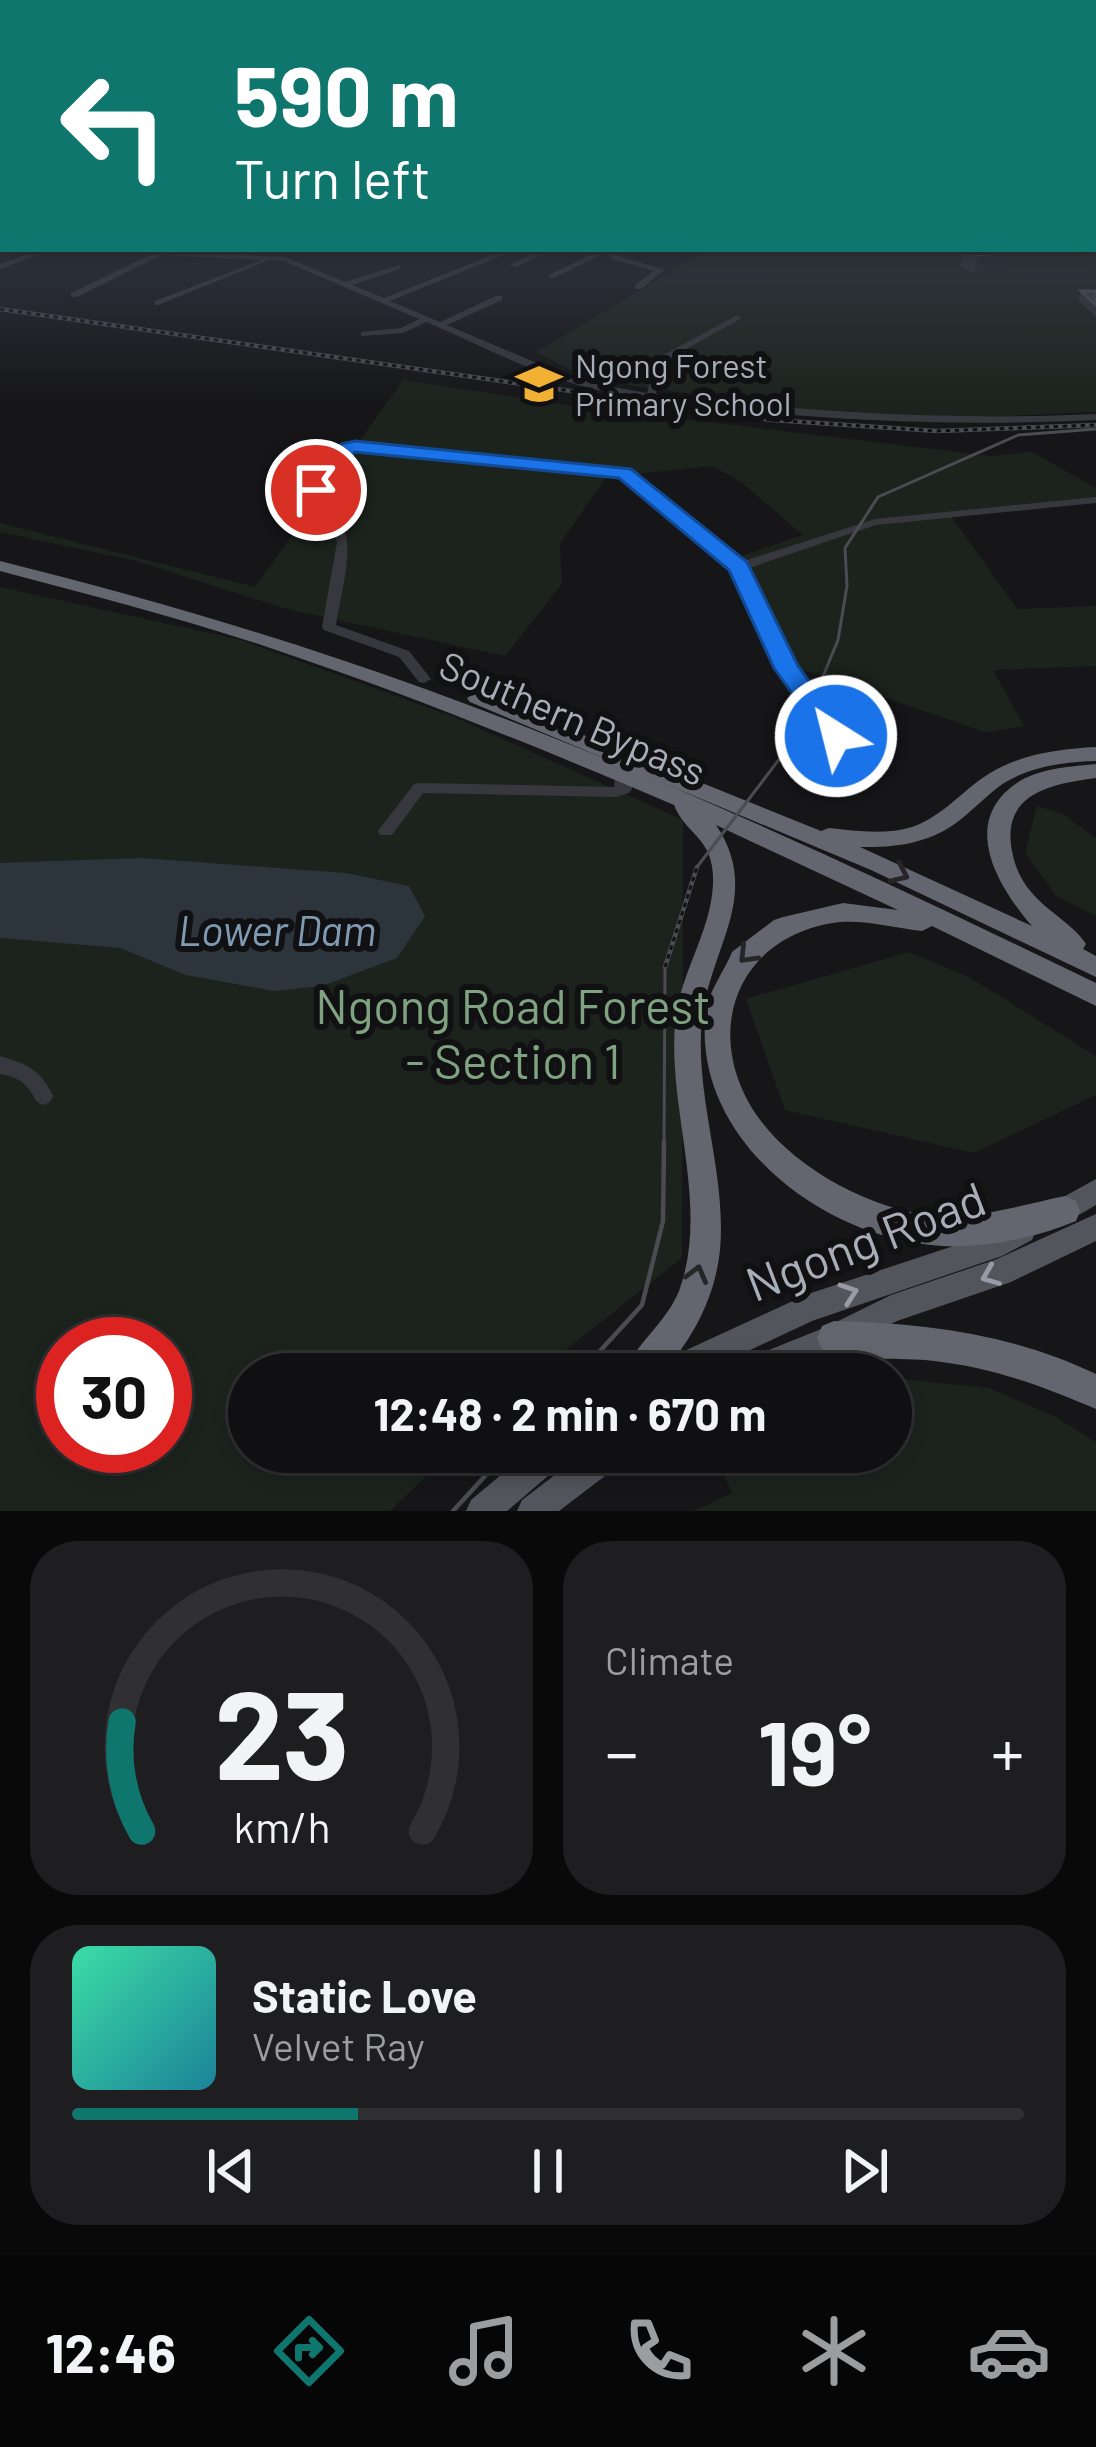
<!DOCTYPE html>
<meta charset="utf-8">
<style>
:root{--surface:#101012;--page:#1e1e20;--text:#f1f3f6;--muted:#9c9d9f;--line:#303032;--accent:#0f766e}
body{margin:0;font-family:Barlow,sans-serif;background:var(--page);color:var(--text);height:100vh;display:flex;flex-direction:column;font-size:45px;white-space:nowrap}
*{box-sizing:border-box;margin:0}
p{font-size:39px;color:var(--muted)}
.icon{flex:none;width:66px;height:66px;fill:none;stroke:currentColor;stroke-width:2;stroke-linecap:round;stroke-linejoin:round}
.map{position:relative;height:1511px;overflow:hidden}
.panel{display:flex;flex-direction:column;gap:30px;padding:30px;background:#09090a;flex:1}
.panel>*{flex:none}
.banner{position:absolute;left:0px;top:0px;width:1098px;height:252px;box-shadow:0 6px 18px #0003,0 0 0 3px var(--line);background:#0f766e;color:#fff;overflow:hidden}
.speed{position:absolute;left:36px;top:1317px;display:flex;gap:24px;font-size:60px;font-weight:700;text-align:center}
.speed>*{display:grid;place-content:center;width:156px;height:156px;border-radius:50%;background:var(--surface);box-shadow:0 6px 18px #0003,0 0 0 3px var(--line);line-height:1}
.speed .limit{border:18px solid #d22;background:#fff;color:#111}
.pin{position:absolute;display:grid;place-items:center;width:102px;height:102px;color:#fff;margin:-51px;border:6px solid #fff;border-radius:50%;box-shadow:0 3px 12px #0007}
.me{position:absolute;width:132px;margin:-66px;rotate:324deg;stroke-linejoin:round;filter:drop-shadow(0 0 9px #0008)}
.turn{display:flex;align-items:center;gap:42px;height:252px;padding:0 36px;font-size:54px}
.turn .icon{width:156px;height:156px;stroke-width:2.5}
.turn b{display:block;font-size:84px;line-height:102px}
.big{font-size:90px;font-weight:700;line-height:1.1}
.panel .card{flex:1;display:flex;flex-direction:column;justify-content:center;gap:18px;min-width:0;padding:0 42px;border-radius:48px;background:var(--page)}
.panel .dial{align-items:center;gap:0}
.dial svg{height:312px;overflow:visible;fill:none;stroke:var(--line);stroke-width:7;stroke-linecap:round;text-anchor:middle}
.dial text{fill:var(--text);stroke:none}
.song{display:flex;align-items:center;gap:36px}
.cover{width:144px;height:144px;border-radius:18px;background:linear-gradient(135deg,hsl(160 70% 55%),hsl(190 70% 35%))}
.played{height:12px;border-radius:6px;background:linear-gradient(90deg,var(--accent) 30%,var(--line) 30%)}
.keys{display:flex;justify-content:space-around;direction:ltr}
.heat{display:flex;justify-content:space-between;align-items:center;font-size:66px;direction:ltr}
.panel .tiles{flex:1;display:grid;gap:30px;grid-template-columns:1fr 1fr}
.card:last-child{grid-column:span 2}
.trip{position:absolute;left:228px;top:1353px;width:684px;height:120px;border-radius:60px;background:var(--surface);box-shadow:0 6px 18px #0003,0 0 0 3px var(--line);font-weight:700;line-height:120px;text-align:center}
.tabs{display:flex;height:192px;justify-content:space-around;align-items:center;background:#060607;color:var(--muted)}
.tabs .icon{width:84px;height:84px}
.tabs .selected{color:var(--accent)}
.tabs b{font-size:54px;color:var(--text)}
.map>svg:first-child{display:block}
.green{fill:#1c231d;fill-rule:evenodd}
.water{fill:#2c353c}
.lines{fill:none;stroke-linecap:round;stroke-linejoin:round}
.minor{fill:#37383d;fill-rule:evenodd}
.major{fill:#53555c;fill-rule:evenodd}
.highway{fill:#63666e;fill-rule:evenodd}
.tram-far1{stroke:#4a4c52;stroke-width:3}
.tram{stroke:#4a4c52;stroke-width:4.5}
.rail-casing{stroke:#4a4c52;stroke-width:4.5}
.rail{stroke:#111113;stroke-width:3;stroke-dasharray:4.5;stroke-linecap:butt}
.wall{fill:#323236}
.shaded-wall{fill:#212124}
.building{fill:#3f3f44;stroke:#4f5156;stroke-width:3}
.oneway{stroke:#26262a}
.oneway2{stroke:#979ba6}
.route{fill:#1a73e8;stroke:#114b97;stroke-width:3}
.labels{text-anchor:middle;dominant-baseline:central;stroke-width:12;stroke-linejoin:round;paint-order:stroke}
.far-poi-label{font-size:33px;fill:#a8adb8;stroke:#111113;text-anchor:start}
.street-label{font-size:39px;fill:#a8adb8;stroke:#111113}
.water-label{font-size:42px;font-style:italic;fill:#7f9bb3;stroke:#111113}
.near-park-label{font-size:48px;fill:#7fa381;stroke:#111113}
.near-street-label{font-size:48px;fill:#a8adb8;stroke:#111113}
</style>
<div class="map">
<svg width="1096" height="1511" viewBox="0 0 1096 1511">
<rect width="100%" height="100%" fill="#161618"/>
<path class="green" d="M1096,202V412L962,418L845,415L634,386L579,374L536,352L709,249H1095Z
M403,380L568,405L991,456L1032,452L1096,488V503L949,513L1017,609L1096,606V666L993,670L1024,726L985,732L797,668L762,608L741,556L803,535L742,483L713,466L606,477L560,544L562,584L505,656L287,609L136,561L0,532V523L255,587Z
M0,587L241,640L454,717L683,820L682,1258L535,1374H249V1452H451L390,1511H0ZM63,1344H165V1446H63Z
M1037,806L1063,814L1096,838V916L1056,896L1025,852Z
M909,952L969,977L1096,1056V1095L974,1153L785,1110L746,999Z
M891,1378L989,1388L1054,1416L1096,1442V1511H694L732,1493L713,1452H891Z"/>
<path class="water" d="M142,858L346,873L409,886L425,916L397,958L322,986L274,991L186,975L120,948L0,938V863Z"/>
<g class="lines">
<path class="minor" d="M0,195H3V198L0,199Z
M0,236L3,237V241L0,240Z
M42,249H53L0,269V264Z
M87,249L285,257L345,282L400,265V269L352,285L384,298L508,249H518L390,301L440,322L496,296H502V300L447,325L565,375L596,384L647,393L656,359L737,315L741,317L740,319L663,362L656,394C803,412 948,421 1096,414V420C968,426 841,422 713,407C668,401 622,398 578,385C526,370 476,343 426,322L403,333L361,336V332L401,328L419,319L284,261L269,260L158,305H155V301L262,260L162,255L77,297H71V293L152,254Z
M543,249H553L516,267L509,265Z
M598,251L605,253L554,278L547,276Z
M611,255H617L664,270L641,289H635V285L654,271L611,259Z
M351,444L623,469L741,562L875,519L1096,497V503L876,525L746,569C777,645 819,698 866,764L858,769L853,768L835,744L784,670L756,620L734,569L616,474L354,450L319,498C324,511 336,517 343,528C355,547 339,602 336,625L409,651L431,679L424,683L419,682L399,657L324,630L322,627L337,542C332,524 314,516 307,498L347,445Z
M623,769L631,774L632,789L629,793L615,797L423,793L392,835H380L378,831L414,784L419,783L614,787L615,774Z
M0,1056C26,1063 42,1071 53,1096L50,1102L43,1105C33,1101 35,1096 28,1088C21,1079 11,1076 0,1074Z"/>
<path class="major" d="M1096,1179V1205L1058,1227L1049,1223L1045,1214L1049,1205Z
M1096,1214V1241L1011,1282L897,1321L844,1348L780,1374H729L734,1364L826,1327L891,1295L997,1259Z
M1023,1218L1032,1222L1036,1231L1032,1240L1002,1256L812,1321L699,1374H651L656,1364L808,1294L987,1235Z
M528,1452H567L563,1463L507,1511H466L471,1500Z
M585,1452H626L622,1463L559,1511H517L522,1500Z"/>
<path class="highway" d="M0,561C145,597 287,639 428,690C657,773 877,877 1096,983V1006L932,926L922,931C897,928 866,920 840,922C745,933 703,1020 749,1103C782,1162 865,1208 930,1215C976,1220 1021,1205 1065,1196L1076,1201L1080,1211L1076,1221C1033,1239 977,1250 931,1245C816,1234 690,1134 706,1010C709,993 721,975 729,959L732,952L774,920L783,917L843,903L898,910L716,825C763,895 710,947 702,1019C694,1096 727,1173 720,1250C715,1298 693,1338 662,1374H623C636,1343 666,1323 679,1291C710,1206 668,1112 675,1025C678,976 711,933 713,884C715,837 686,836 674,805C545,750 415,697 282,652C189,620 94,596 0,571Z
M477,692L821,831L829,828C856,831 886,835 912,827C939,818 959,795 981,779C1014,755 1056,749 1096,747V761C1064,762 1032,766 1004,783C988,794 975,808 960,820C931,843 896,848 860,847L1032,926C999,888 960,825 1014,785C1037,768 1069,767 1096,764V778C1051,784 1001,793 1012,851C1015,867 1021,881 1032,893C1047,911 1074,925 1086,944L1083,949L1096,956V977L871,870L470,702L467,698Z
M834,1321C925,1323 1013,1334 1096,1374V1409C1041,1386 995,1368 934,1361C901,1357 852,1362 822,1350L817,1338L822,1326Z"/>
<path class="tram-far1" d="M697,867L800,732L838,640L847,586L845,548L878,497L1018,435L1096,429
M664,1145L665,967"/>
<path class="tram" d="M579,1374L642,1305L663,1221L664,1142
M453,1511L507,1452"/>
<g class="rail-casing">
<path id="rail" d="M0,309L772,420L937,431L1096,425
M665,967L697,867"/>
</g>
<use href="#rail" class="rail"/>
</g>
<path class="wall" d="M964,249H1006L1001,269L974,273L960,266Z
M1081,291H1096V317L1078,300Z"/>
<path class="shaded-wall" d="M1006,252L1001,269L974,273L978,255Z"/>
<path class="building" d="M965,249H1006V252L978,255Z
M1081,291H1096V305Z"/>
<defs><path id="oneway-chevron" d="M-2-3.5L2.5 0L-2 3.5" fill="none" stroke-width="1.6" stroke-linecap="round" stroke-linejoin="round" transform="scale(3)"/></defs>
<g class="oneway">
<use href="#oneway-chevron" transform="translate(900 874) rotate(25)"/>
<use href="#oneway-chevron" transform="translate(747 955) rotate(134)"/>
<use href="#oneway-chevron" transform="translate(697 1274) rotate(-75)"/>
</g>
<g class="oneway2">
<use href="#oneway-chevron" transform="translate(990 1276) rotate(158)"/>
<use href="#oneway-chevron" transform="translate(849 1293) rotate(-19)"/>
</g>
<linearGradient id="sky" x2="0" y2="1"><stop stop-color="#0c0c0d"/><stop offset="0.48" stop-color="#363c48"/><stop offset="1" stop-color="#363c48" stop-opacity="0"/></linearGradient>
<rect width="1096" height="406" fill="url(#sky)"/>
<path class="route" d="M355,441L631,469L747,562L798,666L849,736L836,744L827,742L774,668L729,570L619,478L355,452L323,494H309L306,490L341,444Z"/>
<defs>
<g id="school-bare" transform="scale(3.6)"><path d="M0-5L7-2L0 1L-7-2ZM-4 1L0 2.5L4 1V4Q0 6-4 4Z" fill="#f2b134" stroke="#111113" stroke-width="2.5" paint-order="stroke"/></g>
</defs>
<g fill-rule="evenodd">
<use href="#school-bare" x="539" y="384"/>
</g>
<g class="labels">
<g class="far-poi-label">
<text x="575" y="365">Ngong Forest<tspan x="575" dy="38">Primary School</tspan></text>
</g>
<g class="street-label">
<text transform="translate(573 717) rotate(23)">Southern Bypass</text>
</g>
<g class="water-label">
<text x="277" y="929">Lower Dam</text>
</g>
<g class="near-park-label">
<text x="513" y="1005">Ngong Road Forest<tspan x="513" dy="55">- Section 1</tspan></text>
</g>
<g class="near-street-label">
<text transform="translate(865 1240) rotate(-21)">Ngong Road</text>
</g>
</g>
</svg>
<div class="speed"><div class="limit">30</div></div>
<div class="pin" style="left:316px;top:490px;background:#d93025"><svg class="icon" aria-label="arrive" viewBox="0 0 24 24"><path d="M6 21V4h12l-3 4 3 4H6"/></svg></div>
<svg class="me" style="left:836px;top:736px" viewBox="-20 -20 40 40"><circle r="17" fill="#1a73e8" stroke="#fff" stroke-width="3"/><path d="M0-11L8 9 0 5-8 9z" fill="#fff"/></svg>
<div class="trip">12:48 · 2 min · 670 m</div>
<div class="banner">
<div class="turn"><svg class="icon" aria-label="left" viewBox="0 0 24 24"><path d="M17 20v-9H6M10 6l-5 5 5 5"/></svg><div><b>590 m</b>Turn left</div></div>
</div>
</div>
<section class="panel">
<div class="tiles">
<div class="card dial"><svg viewBox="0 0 100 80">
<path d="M14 69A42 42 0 1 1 86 69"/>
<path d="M14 69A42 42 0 0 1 9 41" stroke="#0f766e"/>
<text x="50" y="56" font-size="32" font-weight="700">23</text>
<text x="50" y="72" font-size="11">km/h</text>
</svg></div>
<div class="card"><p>Climate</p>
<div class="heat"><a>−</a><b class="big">19°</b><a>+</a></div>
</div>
<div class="card">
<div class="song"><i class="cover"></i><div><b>Static Love</b><p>Velvet Ray</p></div></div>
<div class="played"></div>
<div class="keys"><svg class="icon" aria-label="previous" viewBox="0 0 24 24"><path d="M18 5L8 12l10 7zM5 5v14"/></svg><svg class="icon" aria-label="pause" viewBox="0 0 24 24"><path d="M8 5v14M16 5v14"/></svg><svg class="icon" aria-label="next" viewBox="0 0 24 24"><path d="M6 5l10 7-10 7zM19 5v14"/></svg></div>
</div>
</div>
</section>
<nav class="tabs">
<b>12:46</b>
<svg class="icon selected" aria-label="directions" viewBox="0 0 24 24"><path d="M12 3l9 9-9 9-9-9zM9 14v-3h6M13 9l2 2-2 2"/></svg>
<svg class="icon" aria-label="music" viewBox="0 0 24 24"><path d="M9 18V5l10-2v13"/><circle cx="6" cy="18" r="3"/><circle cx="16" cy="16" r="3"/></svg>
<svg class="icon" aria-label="phone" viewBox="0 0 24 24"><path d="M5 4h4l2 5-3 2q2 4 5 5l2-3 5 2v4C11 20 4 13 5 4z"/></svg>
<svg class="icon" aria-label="climate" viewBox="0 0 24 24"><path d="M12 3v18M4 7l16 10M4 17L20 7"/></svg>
<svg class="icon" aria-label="car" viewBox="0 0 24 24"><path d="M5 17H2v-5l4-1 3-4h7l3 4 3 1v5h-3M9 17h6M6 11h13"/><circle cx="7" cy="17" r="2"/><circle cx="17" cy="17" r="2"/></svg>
</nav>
